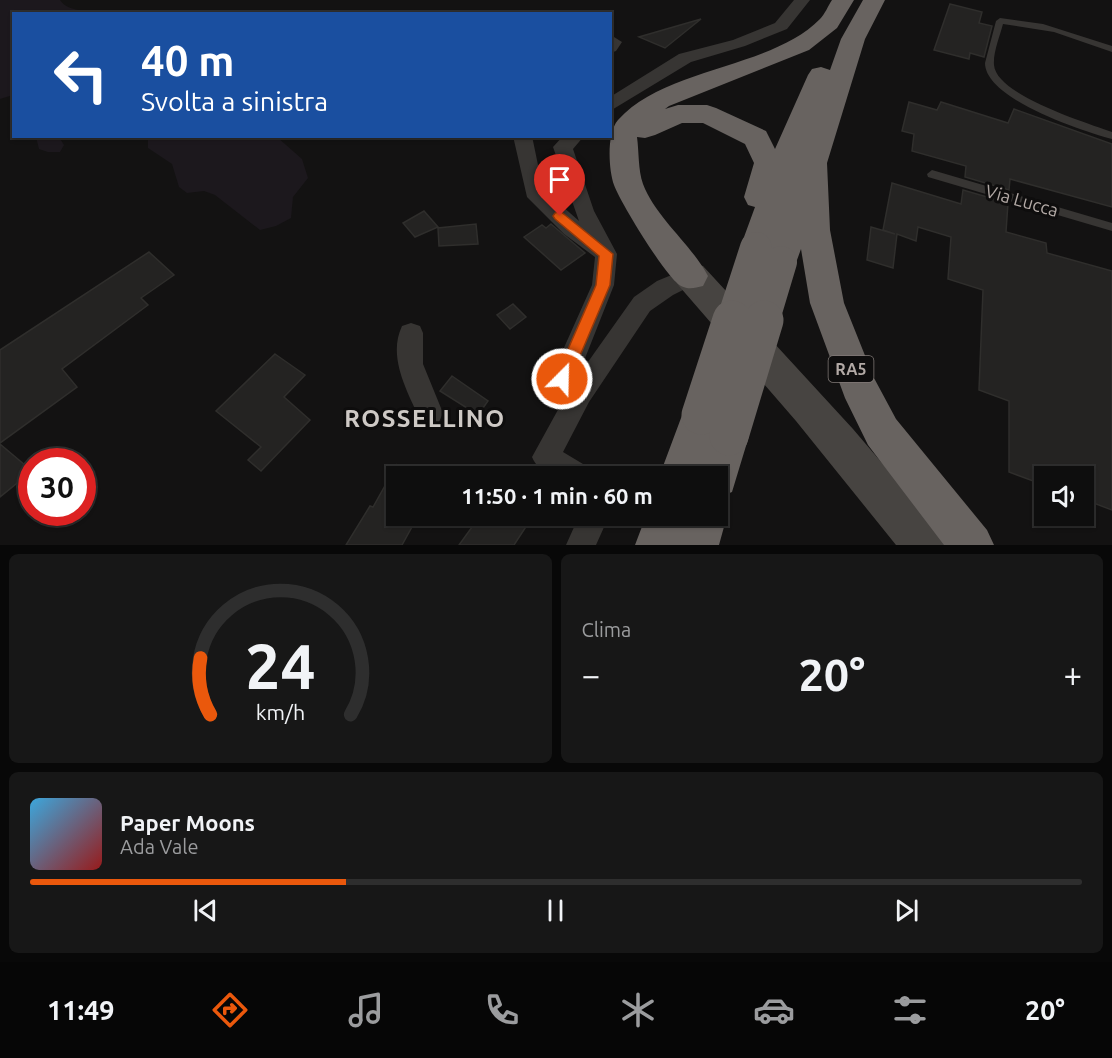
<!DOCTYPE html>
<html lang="it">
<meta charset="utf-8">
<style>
:root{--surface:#0e0e0e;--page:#171717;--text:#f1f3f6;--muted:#9b9c9e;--line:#2e2e2e;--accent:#ea580c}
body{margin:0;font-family:Ubuntu,sans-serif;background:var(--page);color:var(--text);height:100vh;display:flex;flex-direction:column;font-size:22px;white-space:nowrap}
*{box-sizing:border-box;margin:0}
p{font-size:20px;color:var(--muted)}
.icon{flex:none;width:33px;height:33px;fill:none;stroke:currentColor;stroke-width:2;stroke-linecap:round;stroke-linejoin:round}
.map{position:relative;height:545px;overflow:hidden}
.panel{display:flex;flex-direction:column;gap:9px;padding:9px;background:#080808;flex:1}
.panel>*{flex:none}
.guide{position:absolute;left:12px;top:12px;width:600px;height:126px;border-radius:0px;box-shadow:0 2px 4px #0004,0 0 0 2px var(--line);background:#1a4fa0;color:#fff;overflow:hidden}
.fabs{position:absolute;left:1034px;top:466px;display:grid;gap:12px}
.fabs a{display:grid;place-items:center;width:60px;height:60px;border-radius:0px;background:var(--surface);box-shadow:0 2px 4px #0004,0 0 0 2px var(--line);font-size:30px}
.speed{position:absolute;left:18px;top:448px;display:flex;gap:12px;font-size:30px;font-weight:700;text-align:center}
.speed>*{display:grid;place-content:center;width:78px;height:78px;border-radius:50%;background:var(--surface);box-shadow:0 2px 4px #0004,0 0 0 2px var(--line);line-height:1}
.speed .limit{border:9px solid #d22;background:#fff;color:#111}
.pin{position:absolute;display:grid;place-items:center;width:51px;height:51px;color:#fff;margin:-62px -26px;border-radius:50% 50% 50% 0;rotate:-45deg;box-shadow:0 0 6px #0007}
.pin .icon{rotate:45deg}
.me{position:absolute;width:66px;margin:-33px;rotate:23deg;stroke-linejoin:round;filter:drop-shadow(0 0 4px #0008)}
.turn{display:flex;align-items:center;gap:21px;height:126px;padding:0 30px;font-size:27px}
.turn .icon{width:78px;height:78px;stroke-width:2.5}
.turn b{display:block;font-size:42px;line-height:51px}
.big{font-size:45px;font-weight:700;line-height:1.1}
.panel .tile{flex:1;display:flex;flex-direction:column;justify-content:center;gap:9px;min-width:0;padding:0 21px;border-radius:9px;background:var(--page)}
.panel .dial{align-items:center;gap:0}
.dial svg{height:156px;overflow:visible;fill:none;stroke:var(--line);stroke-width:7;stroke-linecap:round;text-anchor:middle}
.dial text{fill:var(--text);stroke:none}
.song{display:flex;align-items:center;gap:18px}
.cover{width:72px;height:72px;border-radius:9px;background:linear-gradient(135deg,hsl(200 70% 55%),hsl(0 70% 35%))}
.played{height:6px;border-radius:3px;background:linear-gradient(90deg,var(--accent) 30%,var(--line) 30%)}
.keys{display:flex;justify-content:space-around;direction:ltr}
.heat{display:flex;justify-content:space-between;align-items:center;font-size:33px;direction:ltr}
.panel .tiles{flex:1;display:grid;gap:9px;grid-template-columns:1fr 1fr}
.tile:last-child{grid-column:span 2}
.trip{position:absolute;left:386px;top:466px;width:342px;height:60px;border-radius:0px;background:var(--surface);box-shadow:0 2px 4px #0004,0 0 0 2px var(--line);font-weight:700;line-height:60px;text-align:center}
.tabs{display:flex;height:96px;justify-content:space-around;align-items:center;background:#060606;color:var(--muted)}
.tabs .icon{width:42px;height:42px}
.tabs .on{color:var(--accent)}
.tabs b{font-size:27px;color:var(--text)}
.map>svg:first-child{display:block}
.green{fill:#1c181d}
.building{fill:#242322;stroke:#2f2e2c;stroke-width:1.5}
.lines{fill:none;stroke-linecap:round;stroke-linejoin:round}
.service{fill:#373533;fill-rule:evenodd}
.minor{fill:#373533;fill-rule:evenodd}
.secondary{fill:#474441;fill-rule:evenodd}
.motorway{fill:#686360;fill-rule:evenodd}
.motorway-bridge-far1{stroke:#686360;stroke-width:32}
.motorway-bridge{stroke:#686360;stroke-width:39}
.route{fill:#ea580c;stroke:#983908;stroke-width:1.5}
.labels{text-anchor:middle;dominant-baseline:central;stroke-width:6;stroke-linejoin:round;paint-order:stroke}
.shield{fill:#0e0d0d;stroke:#817a77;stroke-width:1.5}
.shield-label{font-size:16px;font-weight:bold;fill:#b2a9a5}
.street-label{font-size:18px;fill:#b2a9a5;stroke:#0e0d0d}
.district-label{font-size:24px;font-weight:bold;letter-spacing:1.5px;fill:#cec9c5;stroke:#0e0d0d}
</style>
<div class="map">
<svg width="1112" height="545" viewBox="0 0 1112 545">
<rect width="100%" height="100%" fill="#131212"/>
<path class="green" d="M0,0H60C69,13 87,9 100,13L14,14L13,95L0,99Z
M36,137H59L64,145L60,152H48L39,149Z
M148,137H277L302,159L308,178L293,197L291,218L276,226L260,230L215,195L204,191L187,193L179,187L172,164L148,148Z"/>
<path class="building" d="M950,4L982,12L979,23L992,26L984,57L970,53L969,59L934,50Z
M701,19L665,48L639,37Z
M909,102L937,110L941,102L1008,123L1014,109L1112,144V207L1010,179L1009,190L965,177L966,166L912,151L914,134L902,131Z
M892,183L961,204L963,190L1008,203L1006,232L1046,243L1047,253L1112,271V510L1083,499V477H1044V485L1009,472V401L979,390L983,290L948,279L951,237L918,227L916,241L897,234L893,268L867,260L871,227L895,234L883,230Z
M424,211L438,227L415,237L403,223Z
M476,224L478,244L439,246L438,228Z
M551,224L585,253L561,270L524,237L542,225L546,228Z
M149,252L174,275L141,298L148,305L62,369L77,387L0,443V350Z
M513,304L526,317L510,329L497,315Z
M275,354L305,375L284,397L310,420L261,471L248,460L261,447L216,411Z
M452,376L488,401L478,415L440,391Z
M0,444L32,471L0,497Z
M396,466V516H418L402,545H346L370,506L373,507Z
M480,516H533L514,545H459Z"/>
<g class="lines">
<path class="service" d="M1000,18L1043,24L1112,46V52L1054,32L1003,24C1000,36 993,52 994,65C996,95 1087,123 1112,132V139C1082,131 985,99 985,63L996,21Z
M932,170L1112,223V231L928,177L927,174Z"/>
<path class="minor" d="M794,0H810L787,29L745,46L691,62L610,111V97L679,54L733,40L775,23Z
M614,37L622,42L616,51L610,53V38Z
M513,136H532L543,189L579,221L553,147L563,136H584L573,149L594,211L617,254L614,285L578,376L634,297L657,281L691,267L699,270L702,276L699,282L673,295L650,311L589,402L563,452L588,467L592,477C569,477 543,482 532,457L565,397L554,387L550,379L592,285L595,257L564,234L527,197Z
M411,323L420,326L423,333V364L443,413L439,422L430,425L421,422C408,392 387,358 402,326Z
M579,516H609L596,545H566Z"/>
<path class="secondary" d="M691,263L703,266L853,429L939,530L946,545H896L796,421L679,286L674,276L679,266Z"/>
<path class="motorway" d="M832,0H854L837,28L809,50L669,106L665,109L678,105H707L716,108L766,131L775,149L808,75L812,69L821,67L830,70L841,39L863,0H885L865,39L827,163L830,230L844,303L874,378L896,419L987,530L994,545H944L868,445L845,398L810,303L801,249L793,271L781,275L769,271L765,262L766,257L756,261L745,257L740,248L755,207L748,205L744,197L754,163L745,144L703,123H682L655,135L645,138L637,137C639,151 638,170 643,184C656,218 692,245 708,276L703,286C695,288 689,290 681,286C667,279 620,202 614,185C608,168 607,132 618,120C665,67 771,69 820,19C825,14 828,6 832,0Z
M701,397L715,402L720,415L718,421L729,417L743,423L749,436L732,492L717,498V477H659L687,402Z
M717,499L721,501L727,516L719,545H635L646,516H717Z"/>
<path class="motorway-bridge-far1" d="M732,322L756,248
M763,322L781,262"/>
<path class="motorway-bridge" d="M701,415L732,320
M729,436L764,320"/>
</g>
<path class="route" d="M560,211L613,254L610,285L568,384L562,386L557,384L555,379L596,285L599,256L555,219L553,216L555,213Z"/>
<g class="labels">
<rect class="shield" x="828.5" y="356" width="45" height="26" rx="4.5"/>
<g class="shield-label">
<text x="851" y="369">RA5</text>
</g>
<g class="street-label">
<text transform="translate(1022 200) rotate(16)">Via Lucca</text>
</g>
<g class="district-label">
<text x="425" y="418">ROSSELLINO</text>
</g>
</g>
</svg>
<div class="fabs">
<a><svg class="icon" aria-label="sound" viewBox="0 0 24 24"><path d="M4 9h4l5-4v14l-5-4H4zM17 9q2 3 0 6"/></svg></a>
</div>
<div class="speed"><div class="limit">30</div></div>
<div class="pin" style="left:560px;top:216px;background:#d93025"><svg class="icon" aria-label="arrive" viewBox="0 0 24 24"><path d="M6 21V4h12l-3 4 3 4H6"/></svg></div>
<svg class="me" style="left:562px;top:379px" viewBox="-20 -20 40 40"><circle r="17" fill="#ea580c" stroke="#fff" stroke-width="3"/><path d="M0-11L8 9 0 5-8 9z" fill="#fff"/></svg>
<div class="trip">11:50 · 1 min · 60 m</div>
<div class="guide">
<div class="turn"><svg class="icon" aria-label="left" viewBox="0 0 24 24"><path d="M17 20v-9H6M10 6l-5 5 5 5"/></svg><div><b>40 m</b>Svolta a sinistra</div></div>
</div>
</div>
<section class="panel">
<div class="tiles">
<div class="tile dial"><svg viewBox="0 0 100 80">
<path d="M14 69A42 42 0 1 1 86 69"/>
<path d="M14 69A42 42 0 0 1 9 40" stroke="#ea580c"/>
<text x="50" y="56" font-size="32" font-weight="700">24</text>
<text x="50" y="72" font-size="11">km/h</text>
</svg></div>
<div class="tile"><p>Clima</p>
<div class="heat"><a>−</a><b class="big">20°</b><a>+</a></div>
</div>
<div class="tile">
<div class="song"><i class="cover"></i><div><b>Paper Moons</b><p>Ada Vale</p></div></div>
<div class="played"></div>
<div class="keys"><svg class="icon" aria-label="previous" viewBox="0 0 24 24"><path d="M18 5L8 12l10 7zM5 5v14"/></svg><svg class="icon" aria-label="pause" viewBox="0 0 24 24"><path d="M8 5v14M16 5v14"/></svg><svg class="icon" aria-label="next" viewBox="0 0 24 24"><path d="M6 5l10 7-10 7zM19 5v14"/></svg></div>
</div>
</div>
</section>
<nav class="tabs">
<b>11:49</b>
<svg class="icon on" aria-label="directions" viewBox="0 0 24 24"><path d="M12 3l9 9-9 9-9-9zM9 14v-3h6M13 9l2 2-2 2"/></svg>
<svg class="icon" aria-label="music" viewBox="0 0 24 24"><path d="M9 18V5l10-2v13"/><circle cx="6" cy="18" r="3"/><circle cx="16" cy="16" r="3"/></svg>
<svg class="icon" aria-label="phone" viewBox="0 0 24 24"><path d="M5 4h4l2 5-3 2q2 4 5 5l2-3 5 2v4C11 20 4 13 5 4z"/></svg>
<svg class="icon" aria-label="climate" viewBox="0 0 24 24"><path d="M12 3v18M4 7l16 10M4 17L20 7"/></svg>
<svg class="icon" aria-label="car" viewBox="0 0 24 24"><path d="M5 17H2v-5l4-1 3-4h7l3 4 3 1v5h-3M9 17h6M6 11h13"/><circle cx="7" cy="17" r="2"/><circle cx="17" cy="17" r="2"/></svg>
<svg class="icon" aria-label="filters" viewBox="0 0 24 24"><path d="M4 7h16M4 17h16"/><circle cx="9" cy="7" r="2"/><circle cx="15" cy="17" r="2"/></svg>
<b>20°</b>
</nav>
